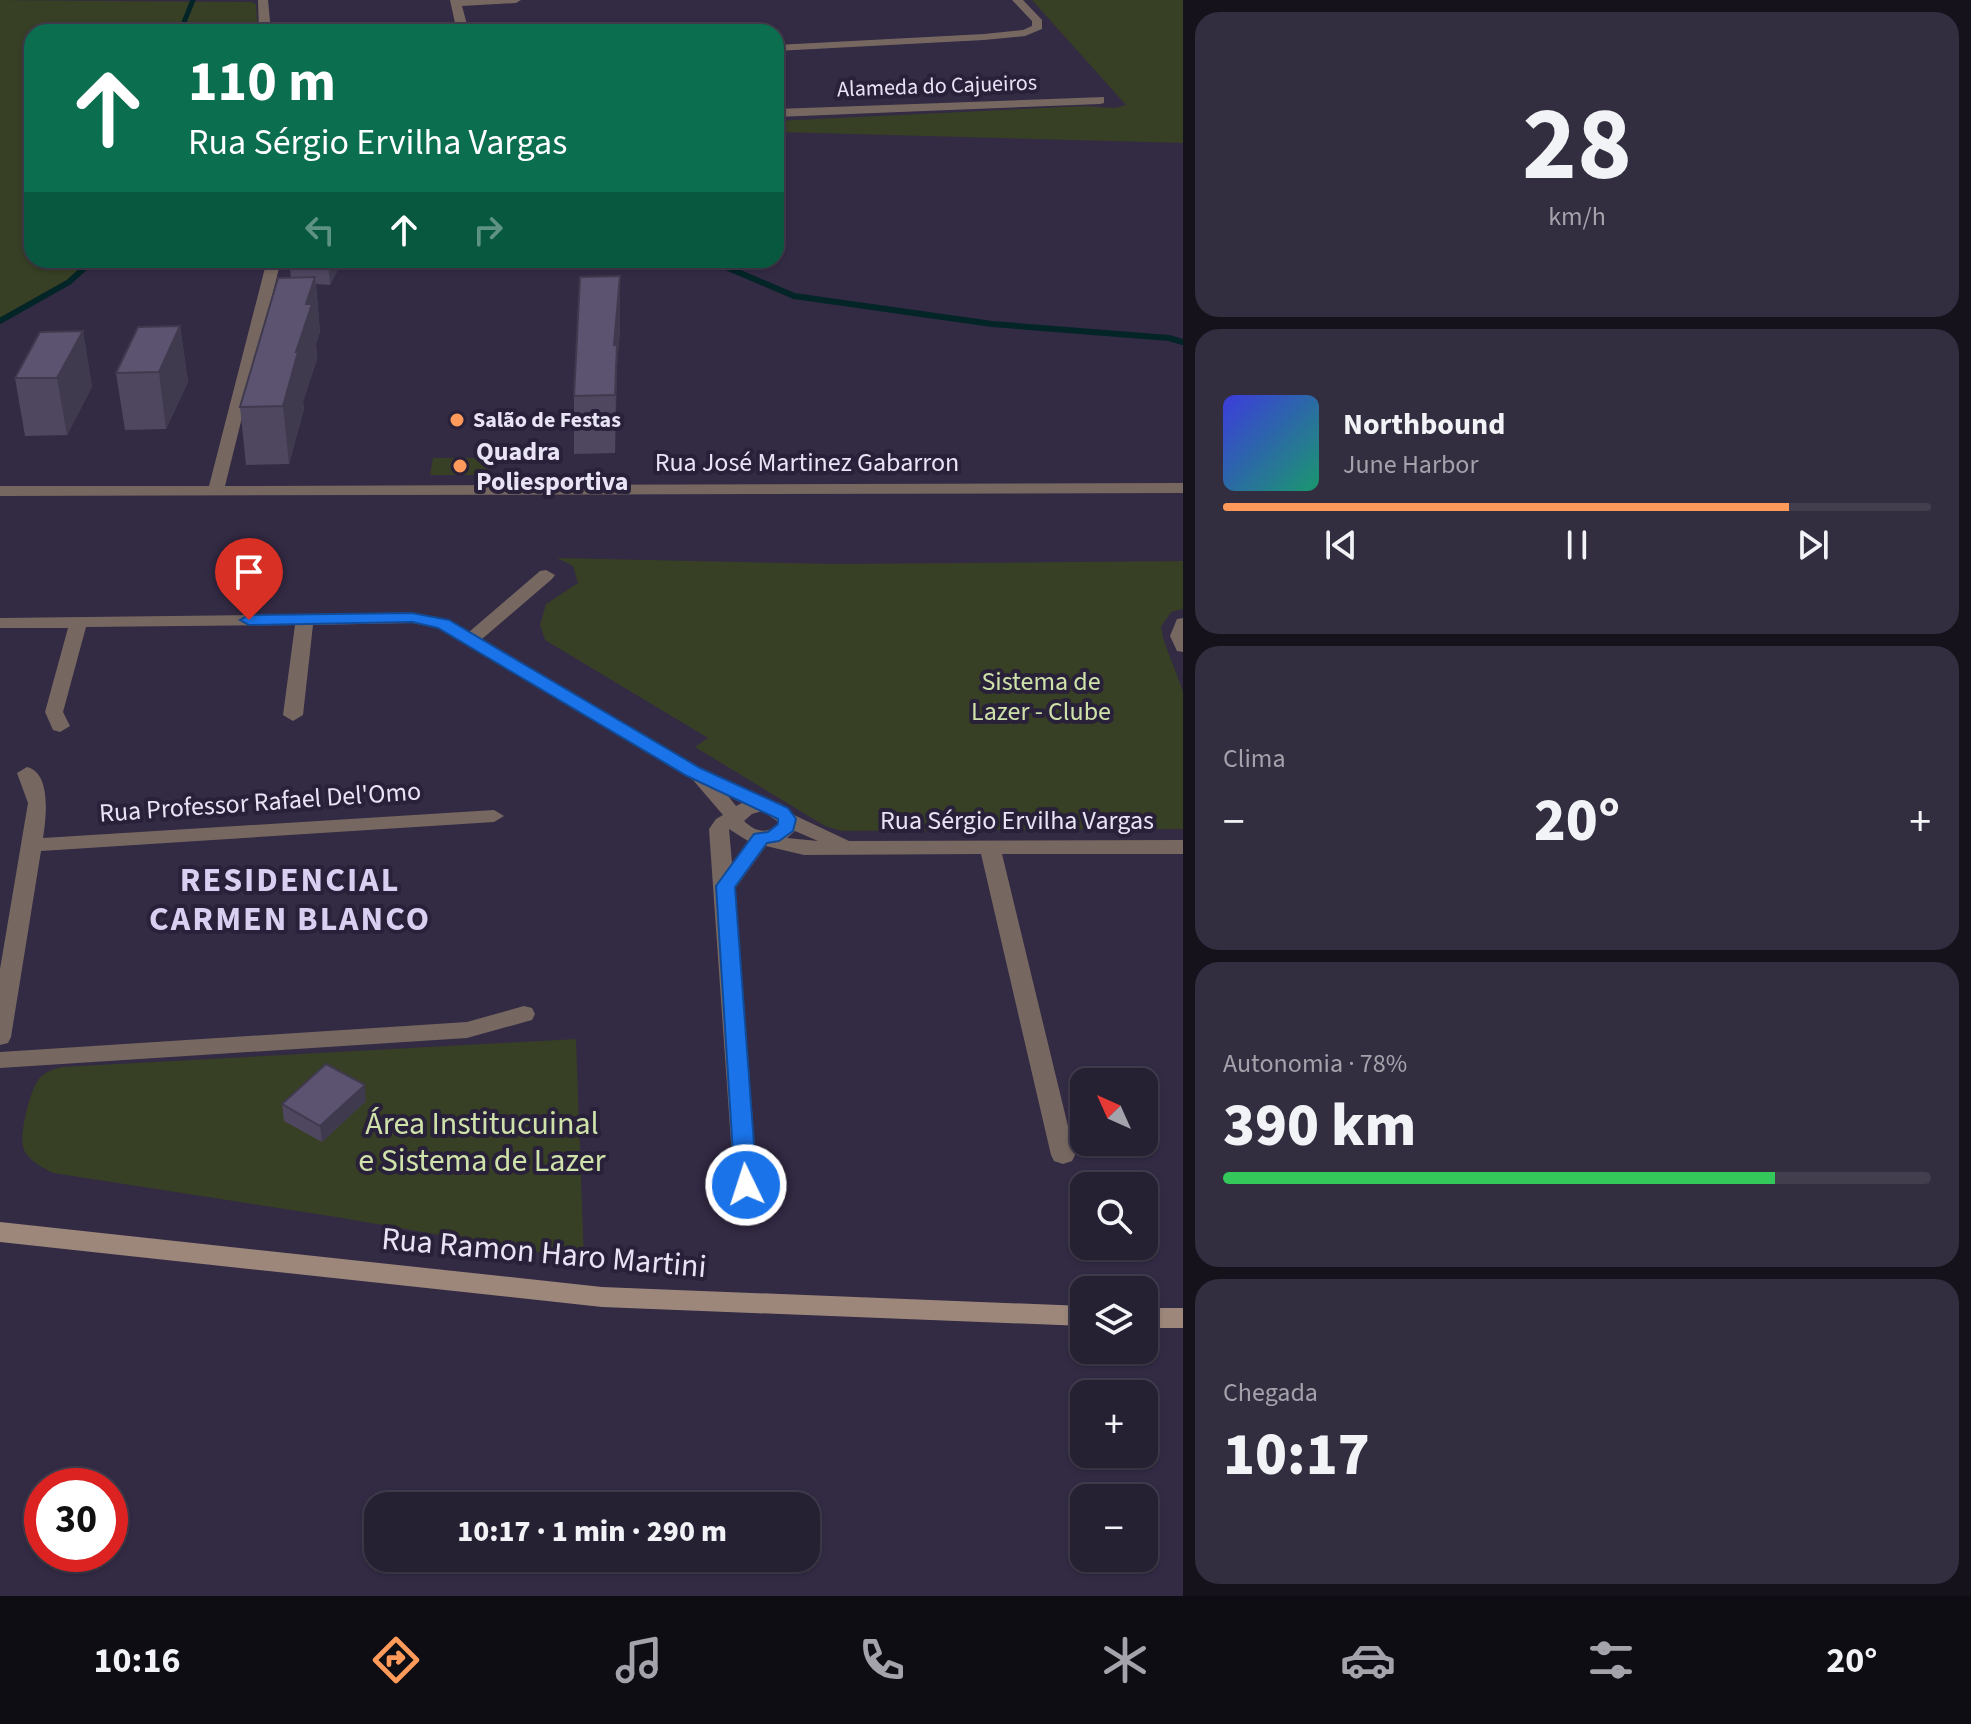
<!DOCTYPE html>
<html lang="pt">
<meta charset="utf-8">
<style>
:root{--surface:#262033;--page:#322d3f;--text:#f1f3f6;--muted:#a4a3ac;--line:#423e4e;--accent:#ff9a5b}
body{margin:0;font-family:"Source Sans 3",sans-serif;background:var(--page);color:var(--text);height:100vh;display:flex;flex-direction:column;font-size:30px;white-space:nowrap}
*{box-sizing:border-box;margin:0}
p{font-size:26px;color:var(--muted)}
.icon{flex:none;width:44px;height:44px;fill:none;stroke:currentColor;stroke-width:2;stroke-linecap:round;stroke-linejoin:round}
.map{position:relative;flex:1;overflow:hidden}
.side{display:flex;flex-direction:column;gap:12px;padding:12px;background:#15121c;width:788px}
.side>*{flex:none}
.guide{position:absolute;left:24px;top:24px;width:760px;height:244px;border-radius:24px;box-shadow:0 2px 6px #0004,0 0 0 2px var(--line);background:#0b6e4f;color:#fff;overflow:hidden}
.needle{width:52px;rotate:315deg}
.controls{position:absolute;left:1070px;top:1068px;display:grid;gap:16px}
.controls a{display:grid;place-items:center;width:88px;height:88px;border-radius:16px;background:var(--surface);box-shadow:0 2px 6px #0004,0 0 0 2px var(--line);font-size:40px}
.speed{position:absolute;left:24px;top:1468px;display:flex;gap:16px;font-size:40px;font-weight:700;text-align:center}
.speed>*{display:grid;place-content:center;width:104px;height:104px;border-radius:50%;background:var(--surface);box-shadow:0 2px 6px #0004,0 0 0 2px var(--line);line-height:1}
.speed .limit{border:12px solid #d22;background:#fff;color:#111}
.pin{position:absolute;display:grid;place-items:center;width:68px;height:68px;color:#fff;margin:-82px -34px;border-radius:50% 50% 50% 0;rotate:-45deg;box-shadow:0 0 8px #0007}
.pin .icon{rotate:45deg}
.me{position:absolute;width:88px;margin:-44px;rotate:356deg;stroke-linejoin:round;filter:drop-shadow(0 0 6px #0008)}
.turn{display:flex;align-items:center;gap:28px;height:168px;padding:0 32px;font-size:36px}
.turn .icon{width:104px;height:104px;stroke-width:2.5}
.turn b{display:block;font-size:56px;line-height:68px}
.lanes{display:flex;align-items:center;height:76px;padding:0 32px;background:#0003;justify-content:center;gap:40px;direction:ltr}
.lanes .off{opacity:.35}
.big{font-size:60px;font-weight:800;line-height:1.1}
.side .card{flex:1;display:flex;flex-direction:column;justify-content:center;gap:12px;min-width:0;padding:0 28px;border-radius:24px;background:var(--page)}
.side .dial{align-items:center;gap:0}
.dial b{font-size:104px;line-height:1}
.song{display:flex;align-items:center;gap:24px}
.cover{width:96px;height:96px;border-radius:12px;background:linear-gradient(135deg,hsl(240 70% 55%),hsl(160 70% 35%))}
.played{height:8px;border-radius:4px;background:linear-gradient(90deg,var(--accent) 80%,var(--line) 80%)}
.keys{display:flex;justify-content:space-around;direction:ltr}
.heat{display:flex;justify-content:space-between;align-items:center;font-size:44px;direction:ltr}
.charge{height:12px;border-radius:6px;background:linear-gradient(90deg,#34c759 78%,var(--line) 0)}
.trip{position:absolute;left:364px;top:1492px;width:456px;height:80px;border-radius:24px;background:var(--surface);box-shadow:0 2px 6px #0004,0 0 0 2px var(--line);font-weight:800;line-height:80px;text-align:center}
.menu{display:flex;height:128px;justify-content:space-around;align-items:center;background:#0f0d14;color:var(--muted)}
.menu .icon{width:56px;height:56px}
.menu .current{color:var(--accent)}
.menu b{font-size:36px;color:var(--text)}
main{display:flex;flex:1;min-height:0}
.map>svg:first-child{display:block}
.green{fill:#373f25}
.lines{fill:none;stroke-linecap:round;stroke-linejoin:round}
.stream-far1{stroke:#032527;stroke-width:5}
.stream{stroke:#032527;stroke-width:6}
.minor{fill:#766860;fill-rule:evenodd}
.secondary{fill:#9d877b;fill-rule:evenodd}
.wall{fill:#4f4760}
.shaded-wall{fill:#403a4e}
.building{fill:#5c5370;stroke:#403a4e;stroke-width:2}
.route{fill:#1a73e8;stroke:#114b97;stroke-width:2}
.poi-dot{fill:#ff9a5b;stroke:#292039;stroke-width:3}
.labels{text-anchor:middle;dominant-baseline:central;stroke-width:8;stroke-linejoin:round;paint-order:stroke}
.far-street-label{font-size:22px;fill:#e9e4f5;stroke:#292039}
.far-poi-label{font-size:22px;font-weight:bold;fill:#e9e4f5;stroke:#292039;text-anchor:start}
.poi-label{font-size:26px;font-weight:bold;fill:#e9e4f5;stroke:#292039;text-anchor:start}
.street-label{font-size:26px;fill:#e9e4f5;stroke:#292039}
.park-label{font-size:26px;fill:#cfe2a9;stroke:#292039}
.near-park-label{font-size:32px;fill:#cfe2a9;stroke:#292039}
.near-street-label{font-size:32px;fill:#e9e4f5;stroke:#292039}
.district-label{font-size:34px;font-weight:bold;letter-spacing:2px;fill:#d9cff1;stroke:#292039}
</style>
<main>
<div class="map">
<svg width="1183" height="1596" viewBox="0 0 1183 1596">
<rect width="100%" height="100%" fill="#332a44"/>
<path class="green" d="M0,0L252,2L256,4L258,32H32V260H93L69,282L0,321Z
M1032,0H1183V143L776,132V121L1085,106L1114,108L1126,105Z
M433,458H490L489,475H430Z
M557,558L836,564L1183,561V609L1171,612L1161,627L1164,641L1183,691V829L842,831L825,826L695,747L708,738L545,640L540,625L546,604L578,583L573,566Z
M576,1039L584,1260L336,1217L53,1173C43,1168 29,1161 24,1150C18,1138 30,1088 40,1078C46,1071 54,1069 62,1067Z"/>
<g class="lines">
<path class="stream-far1" d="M180,32L193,0
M710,260L717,263
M90,263L93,260"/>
<path class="stream" d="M712,261L794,296L992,324L1169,338L1183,342
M0,321L69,282L92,261"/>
<path class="minor" d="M258,0H268L271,32H259Z
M450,0H521L516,3L462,6L469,32H457Z
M1012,0H1023L1042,20V29L1025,36L984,40L776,51V45L984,34L1023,30L1032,26V21Z
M1104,97V103L1100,104L776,117V109Z
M267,260H281L225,486L1183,483V493L0,496V486H209Z
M546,570L555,575L552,579L482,639L700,768L767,800L780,803L794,815L849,841L1183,840V854H1002L1075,1155L1072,1161L1063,1164L1054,1161L1051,1155L981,854L804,855L766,846L734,890L758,1185L755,1192L746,1194L737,1192L734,1185L709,829L716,819L723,815L693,780L438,628L412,623L313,625L303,715L293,721L283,715L295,625L86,627L63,712L70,726L60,732L53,730L45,712L68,628H0V618L412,613L449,620L469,632L540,571ZM728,796L742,803L736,806ZM762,811L777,821V825C765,835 755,831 744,821L752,814ZM729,829L748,841L732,863ZM795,831L818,841L787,838Z
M1183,618V652L1177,651L1170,636L1177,619Z
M27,767C52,773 46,819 43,838L494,810L504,816L494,822L41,851L11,1037L8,1043L0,1045V969L28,803L17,773Z
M524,1006L532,1008L535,1014L532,1020L467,1038L0,1068V1052L467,1022Z"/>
<path class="secondary" d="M0,1222L602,1287L1084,1306V1326L602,1307L0,1242Z
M1144,1308H1183V1328H1144Z"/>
</g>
<path class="wall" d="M289,260H343L330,285L316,284L320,332L316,344L317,359L303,402L304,409L289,464L246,465L240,407L291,278Z
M620,276V330L617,365L615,453L574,454V396Z
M180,326L188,382L166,429L125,430L116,373Z
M83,331L92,387L67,435L25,436L15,378Z
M366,1101L322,1142L284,1121L282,1104Z"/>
<path class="shaded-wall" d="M328,260H343L330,285Z
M620,276V330L617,366L615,453L616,375L614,345Z
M315,277L320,332L316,344L317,359L303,402L304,409L289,464L283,406L306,304Z
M180,326L188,382L166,429L159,372Z
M83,331L92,387L67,435L57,378Z
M365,1085L366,1101L322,1142L320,1126Z"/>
<path class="building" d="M620,276L614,345H617L615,395L574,396L580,277Z
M315,277L306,304H312L296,352H298L283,406L240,407L278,278Z
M180,326L159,372L116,373L138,327Z
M83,331L57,378H15L40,332Z
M326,1064L365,1085L320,1126L282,1104Z"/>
<path class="route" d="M412,613L449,620L700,768L788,808L796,819L793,831L779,841L767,843L735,887L757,1185L754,1191L746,1194L738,1191L735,1185L716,886L754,834L768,832L778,824V819L687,776L438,628L412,622L249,625L240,620L249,615Z"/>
<g class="poi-dot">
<circle cx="457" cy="420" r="8"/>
<circle cx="460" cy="466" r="8"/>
</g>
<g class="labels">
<g class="far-street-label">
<text transform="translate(937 86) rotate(-2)">Alameda do Cajueiros</text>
</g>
<g class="far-poi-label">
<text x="473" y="420">Salão de Festas</text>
</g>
<g class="poi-label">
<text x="476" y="451">Quadra<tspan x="476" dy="30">Poliesportiva</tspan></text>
</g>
<g class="street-label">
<text x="807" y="462">Rua José Martinez Gabarron</text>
<text transform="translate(260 802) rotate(-4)">Rua Professor Rafael Del'Omo</text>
<text x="1017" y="820">Rua Sérgio Ervilha Vargas</text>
</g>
<g class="park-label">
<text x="1041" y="681">Sistema de<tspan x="1041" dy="30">Lazer - Clube</tspan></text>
</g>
<g class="near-park-label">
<text x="482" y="1124">Área Institucuinal<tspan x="482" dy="37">e Sistema de Lazer</tspan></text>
</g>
<g class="near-street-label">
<text transform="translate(544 1253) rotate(5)">Rua Ramon Haro Martini</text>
</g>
<g class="district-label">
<text x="290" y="880">RESIDENCIAL<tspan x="290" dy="39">CARMEN BLANCO</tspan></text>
</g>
</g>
</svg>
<div class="controls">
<a><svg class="needle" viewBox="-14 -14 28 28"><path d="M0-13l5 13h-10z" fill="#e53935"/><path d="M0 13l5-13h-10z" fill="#a4a3ac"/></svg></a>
<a><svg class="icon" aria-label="search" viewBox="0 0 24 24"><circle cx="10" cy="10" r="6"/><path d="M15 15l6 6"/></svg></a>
<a><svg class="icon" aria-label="layers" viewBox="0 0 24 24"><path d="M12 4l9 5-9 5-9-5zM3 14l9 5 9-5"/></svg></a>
<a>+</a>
<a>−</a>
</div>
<div class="speed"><div class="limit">30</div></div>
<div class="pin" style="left:249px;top:620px;background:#d93025"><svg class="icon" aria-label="arrive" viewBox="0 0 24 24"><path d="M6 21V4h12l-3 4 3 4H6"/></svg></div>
<svg class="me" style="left:746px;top:1185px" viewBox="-20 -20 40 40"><circle r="17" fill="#1a73e8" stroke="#fff" stroke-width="3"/><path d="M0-11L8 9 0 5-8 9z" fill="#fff"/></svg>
<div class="trip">10:17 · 1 min · 290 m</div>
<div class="guide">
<div class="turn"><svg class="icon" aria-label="ahead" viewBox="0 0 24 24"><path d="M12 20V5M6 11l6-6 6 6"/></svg><div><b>110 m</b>Rua Sérgio Ervilha Vargas</div></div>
<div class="lanes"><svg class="icon off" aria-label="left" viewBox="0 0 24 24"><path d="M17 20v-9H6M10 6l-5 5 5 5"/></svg><svg class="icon" aria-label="ahead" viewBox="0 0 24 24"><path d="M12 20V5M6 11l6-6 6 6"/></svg><svg class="icon off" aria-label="right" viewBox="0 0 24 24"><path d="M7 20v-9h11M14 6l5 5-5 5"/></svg></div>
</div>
</div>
<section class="side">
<div class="card dial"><b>28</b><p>km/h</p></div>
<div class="card">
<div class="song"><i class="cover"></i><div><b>Northbound</b><p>June Harbor</p></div></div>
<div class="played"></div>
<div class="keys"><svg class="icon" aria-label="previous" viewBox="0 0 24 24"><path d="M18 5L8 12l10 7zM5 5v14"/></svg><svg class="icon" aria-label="pause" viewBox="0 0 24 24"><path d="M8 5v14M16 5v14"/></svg><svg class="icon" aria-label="next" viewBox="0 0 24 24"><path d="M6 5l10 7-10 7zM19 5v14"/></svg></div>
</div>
<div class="card"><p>Clima</p>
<div class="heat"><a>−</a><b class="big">20°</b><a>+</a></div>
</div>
<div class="card"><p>Autonomia · 78%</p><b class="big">390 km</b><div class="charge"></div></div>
<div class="card"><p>Chegada</p><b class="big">10:17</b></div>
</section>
</main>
<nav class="menu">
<b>10:16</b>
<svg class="icon current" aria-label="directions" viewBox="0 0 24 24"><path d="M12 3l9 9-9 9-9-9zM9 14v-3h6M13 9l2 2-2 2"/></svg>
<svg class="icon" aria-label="music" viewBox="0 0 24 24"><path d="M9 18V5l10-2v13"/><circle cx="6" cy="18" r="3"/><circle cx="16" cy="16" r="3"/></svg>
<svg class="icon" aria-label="phone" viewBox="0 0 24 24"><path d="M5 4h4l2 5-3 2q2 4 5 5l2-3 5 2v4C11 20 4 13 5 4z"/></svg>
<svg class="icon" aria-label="climate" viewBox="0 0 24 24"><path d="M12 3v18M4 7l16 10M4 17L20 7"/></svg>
<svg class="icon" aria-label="car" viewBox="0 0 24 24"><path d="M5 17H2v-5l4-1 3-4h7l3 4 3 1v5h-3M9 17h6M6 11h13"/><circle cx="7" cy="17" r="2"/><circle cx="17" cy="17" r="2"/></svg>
<svg class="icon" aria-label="filters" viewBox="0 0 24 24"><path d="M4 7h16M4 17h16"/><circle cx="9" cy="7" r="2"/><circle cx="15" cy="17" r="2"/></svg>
<b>20°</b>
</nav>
